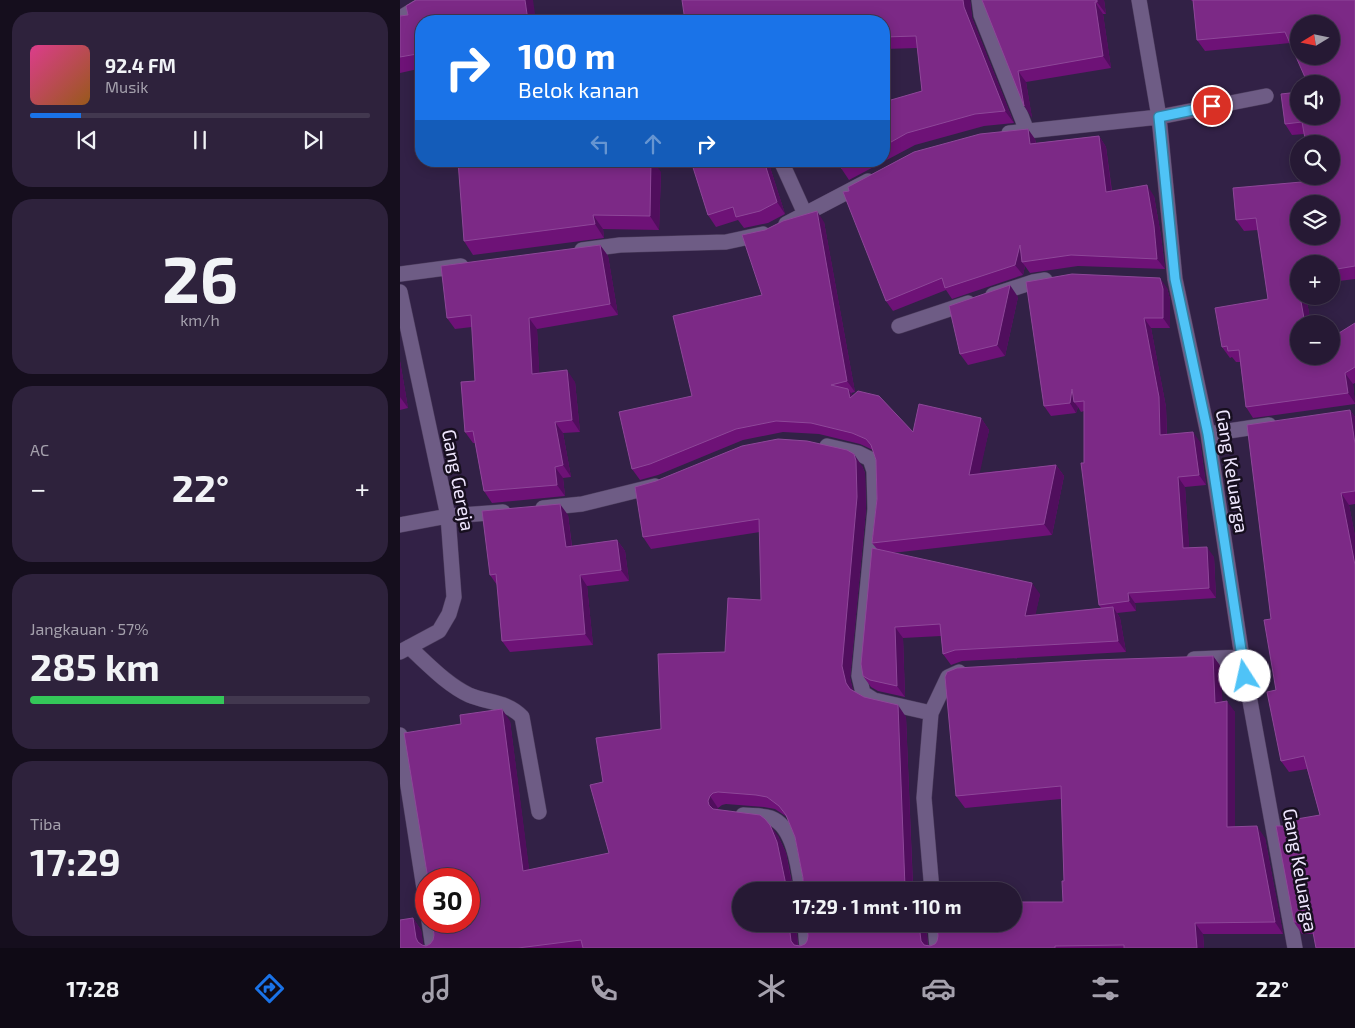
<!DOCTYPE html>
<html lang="id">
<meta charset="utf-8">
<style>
:root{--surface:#261934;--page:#2e223c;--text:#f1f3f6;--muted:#a4a0ac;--line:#42384f;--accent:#1a73e8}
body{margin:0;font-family:"Exo 2",sans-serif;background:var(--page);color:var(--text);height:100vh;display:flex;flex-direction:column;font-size:19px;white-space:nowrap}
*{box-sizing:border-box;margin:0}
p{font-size:16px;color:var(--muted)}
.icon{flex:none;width:28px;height:28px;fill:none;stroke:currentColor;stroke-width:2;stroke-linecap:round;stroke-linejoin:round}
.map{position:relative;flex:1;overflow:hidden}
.details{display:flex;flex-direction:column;gap:12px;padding:12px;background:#150e1d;width:400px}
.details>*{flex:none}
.top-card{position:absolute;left:15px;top:15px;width:475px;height:152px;border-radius:20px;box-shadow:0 2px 12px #0003,0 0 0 1px var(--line);background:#1a73e8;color:#fff;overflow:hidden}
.needle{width:32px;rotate:260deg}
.tools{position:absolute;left:890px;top:15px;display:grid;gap:10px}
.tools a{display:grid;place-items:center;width:50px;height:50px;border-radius:50%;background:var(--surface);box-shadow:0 2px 12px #0003,0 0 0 1px var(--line);font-size:25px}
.speed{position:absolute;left:15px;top:868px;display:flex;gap:10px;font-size:25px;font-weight:700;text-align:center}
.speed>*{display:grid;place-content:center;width:65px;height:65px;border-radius:50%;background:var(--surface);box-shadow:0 2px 12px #0003,0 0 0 1px var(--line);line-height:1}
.speed .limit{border:8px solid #d22;background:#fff;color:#111}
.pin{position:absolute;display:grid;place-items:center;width:42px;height:42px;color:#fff;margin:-21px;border:2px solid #fff;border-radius:50%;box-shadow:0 1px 5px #0007}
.me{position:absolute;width:55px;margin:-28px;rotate:350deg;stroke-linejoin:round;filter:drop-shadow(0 0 4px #0008)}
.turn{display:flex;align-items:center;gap:18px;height:105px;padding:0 20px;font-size:22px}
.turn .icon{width:65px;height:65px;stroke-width:2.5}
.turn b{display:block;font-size:35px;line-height:42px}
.lanes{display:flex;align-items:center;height:48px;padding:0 20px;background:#0003;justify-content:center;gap:25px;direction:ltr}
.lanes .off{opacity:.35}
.big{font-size:38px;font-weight:700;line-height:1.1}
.details .card{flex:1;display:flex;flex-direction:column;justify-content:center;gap:8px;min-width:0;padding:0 18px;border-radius:20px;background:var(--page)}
.details .dial{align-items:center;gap:0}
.dial b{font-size:65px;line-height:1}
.song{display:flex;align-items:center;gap:15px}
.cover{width:60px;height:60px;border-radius:8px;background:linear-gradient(135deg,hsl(330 70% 55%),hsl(30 70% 35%))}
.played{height:5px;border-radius:2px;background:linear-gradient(90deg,var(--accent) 15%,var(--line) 15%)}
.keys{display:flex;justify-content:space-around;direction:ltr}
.heat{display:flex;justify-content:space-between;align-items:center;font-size:28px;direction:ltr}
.charge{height:8px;border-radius:4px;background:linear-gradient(90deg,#34c759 57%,var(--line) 0)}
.trip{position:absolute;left:332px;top:882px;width:290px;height:50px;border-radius:25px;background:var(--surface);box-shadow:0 2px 12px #0003,0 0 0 1px var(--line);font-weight:700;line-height:50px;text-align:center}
.dock{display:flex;height:80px;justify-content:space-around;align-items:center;background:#0f0a15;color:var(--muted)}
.dock .icon{width:35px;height:35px}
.dock .on{color:var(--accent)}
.dock b{font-size:22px;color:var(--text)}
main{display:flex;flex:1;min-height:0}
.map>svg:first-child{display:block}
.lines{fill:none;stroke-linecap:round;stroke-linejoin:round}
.minor-casing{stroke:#4d3e5e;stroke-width:16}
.minor{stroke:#6e5c85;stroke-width:15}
.wall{fill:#6e1277;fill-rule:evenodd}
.shaded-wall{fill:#500e5d}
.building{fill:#7c2986;stroke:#8e4799;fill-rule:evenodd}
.route-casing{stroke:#337fa1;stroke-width:12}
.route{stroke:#4fc3f7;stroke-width:9}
.labels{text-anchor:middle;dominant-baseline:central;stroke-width:5;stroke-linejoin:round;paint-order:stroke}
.street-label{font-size:19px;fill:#f0e7ff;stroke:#170f1f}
</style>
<main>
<section class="details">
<div class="card">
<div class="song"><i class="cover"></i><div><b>92.4 FM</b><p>Musik</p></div></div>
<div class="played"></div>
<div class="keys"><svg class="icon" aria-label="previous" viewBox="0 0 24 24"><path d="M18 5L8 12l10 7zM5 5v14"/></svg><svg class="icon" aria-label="pause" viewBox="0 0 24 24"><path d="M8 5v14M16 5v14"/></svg><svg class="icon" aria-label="next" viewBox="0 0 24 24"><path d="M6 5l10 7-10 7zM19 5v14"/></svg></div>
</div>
<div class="card dial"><b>26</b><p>km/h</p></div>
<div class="card"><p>AC</p>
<div class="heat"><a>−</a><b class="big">22°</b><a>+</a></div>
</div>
<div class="card"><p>Jangkauan · 57%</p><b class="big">285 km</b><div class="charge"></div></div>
<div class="card"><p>Tiba</p><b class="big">17:29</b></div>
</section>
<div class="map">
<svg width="955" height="948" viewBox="0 0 955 948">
<rect width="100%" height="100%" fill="#322146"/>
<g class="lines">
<g class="minor-casing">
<path id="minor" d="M579,0L581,15L627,131
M739,0L759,117L775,279L808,434L842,657L895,948
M0,18L30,0
M609,133L759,117L866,96
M381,161L405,214
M386,224L468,181
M182,250L220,245L326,242L363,234
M0,274L61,266
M0,292L48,516L54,597L49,614L39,631L0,652
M593,295L633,282L645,280
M499,326L568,303
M808,434L869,425
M427,446L458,453L470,459L474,471L475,509L459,676L463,693L474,700L531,713
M143,508L182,504L255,486
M0,525L48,516L103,512
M9,647C28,664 46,684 69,695C88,703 107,701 122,717L139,812
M794,659L842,657
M0,735L26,901
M343,815C352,816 363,815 371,818C394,826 399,870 402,891
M532,891L524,798L531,713L548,677L559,672
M29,921L33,948
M405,924L407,948
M535,924L537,948"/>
</g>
<use href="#minor" class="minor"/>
</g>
<path class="wall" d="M16,0L18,69L0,73V16L8,15Z
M282,0H570L572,18L614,123L584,126L515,145L449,180L441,168L438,161H484V103L522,91L517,48L484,49V21Z
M582,0H704L706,14H703L711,68L626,82L632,118Z
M791,0H955V279L931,282V264H899V296H906L911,324H899V356H931L955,323V383L953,384L955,404L853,418L846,407L840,362H836L832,357L830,358L822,347L868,299L858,230L844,231L836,220L913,181L904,134L892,135L885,124L931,116L890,43L805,51L797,40L793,1H792Z
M699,136L706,147L712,191L754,196L761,236L765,269L678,266L630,273L625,266L623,275L552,299L546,290L493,311L486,301L635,139L636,143Z
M368,161L385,214L368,223L344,228L338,220L316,227L308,215Z
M261,172L259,230L203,229L204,238L73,255L64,241Z
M424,222L455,392L451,393L453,396L513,432L581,418L589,430L579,473L656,465L664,476L652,535L492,553L640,594L635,615L701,608L699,605L684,463V411L681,412L678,407L676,413L651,416L644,406L767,288L770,299V328H751L766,407L767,435L800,442L806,485L785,487L789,548L814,557L816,598L735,603L736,611L717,613L720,618L726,652L562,661L551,665L543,654L541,636L503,638L505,697L478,691L471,687L463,676L477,549L472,543L477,499L476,460L473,450L460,444L419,434L383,432L343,440L258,475L240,480L232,469L292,396L362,295Z
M200,245L208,256L218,315L137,329L139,373L175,382L180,432L163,433L171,477L163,478L165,496L92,503L84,491L75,443H73L65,432L75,381L72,327L55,329L47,318Z
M618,297L605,356L568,365L560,354Z
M0,361L8,408L0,410Z
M950,410L955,417V504L949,505L955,536V948L913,934H902L894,922L892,826L920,815L907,769L889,772L881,761L871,619Z
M462,466L465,473L466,509L450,678L453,691L464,697L506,717L513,886L524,889L587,883L593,891H341L396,924L398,945L400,946L526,924L528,945L530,946L663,902L664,881L661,799L565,808L556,796L813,656L821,667L822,701L835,712V827L865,838L883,934H803L804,948H0L13,918L21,930L23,945L26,946L30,944L69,921L61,724L110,721L129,870L209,853L203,782L261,729L325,652L361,600L360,532L251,549L243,537ZM326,804L364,807L375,809L387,817L395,837L403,878V882L400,886L396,888H393L386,853L378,836L318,810V808L322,805Z
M168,515L172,546L217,540L225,551L229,581L187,586L193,645L110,652L102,641L97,585L90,575Z"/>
<path class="shaded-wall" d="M125,0H133L136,21H128Z
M563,0H570L572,18L614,123L605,111L564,7Z
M697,0H704L706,14L697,2Z
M695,2L703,14L711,68L703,56Z
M618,71L626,82L632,118L624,106Z
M628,129L635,139L638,155L630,144Z
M699,136L706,147L713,203L706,192Z
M251,161H253L261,172L259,230L250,216Z
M364,161H368L385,214L377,202Z
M747,185L754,196L761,236L765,269L757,259Z
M417,211L424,222L455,392L447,381Z
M193,215L203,229L204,238L195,224Z
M200,245L208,256L218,315L210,304Z
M620,245L622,262L625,266L623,275L615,265Z
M760,278L767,288L770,299V328L763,318Z
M610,285L618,297L605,356L597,345Z
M900,296H906L911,324H905Z
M129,318L137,329L140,386L132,374Z
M744,318L751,328L766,407L767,445L760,435Z
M0,361L8,408L0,397Z
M167,370L175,382L180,432L172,420Z
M945,373L953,384L955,403L948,393Z
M448,389L456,400L450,398Z
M672,389L674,402L678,407L676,413L670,403Z
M950,410L955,417V444Z
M581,418L589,430L577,486L569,475Z
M155,422L163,433L171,477L163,465Z
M793,432L800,442L806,485L799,475Z
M454,454L462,466L465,473L466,509L450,678L454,695L446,683L442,666Z
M656,465L664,476L652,535L644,524Z
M155,467L163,478L165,496L157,485Z
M778,477L785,487L790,558L783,548Z
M941,493L949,505L955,536V565Z
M160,504L168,515L173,558L166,547Z
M217,540L225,551L229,581L221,570Z
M807,547L814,557L816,598L809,588Z
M180,575L187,586L193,645L185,634Z
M632,583L640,594L633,627L625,616Z
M728,593L735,603L736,611L729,601Z
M713,607L720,618L726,652L718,641Z
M495,627L503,638L505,697L497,686Z
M813,656L821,667L823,715L815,703Z
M827,701L835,712V838L827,827Z
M498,705L506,717L513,891L505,887Z
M102,709L110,721L131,883L123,871Z
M310,796L318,808L317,813L309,805L308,801Z
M370,825L378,836L386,853L393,891L386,885Z
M857,826L865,838L883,934L875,922Z
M587,883L593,891H587Z
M13,918L21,930L24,948L18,942L16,938Z
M795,923L803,934L804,948H797Z
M389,924H396L398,948L391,941Z
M519,924H526L528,948L521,941Z"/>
<path class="building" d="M16,0H125L128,21H21V111L17,54L0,57V16L8,15L6,6Z
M282,0H563L564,7L605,111L575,114L507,133L484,146V102L522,91L516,36L484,37V21H285Z
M582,0H697V2H695L703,56L618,71L624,106Z
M793,0H955V266L931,270V264H899V275L897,276L899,287V296H900L905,324H899V356H931V338L955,323V367L945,373L948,393L846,407L839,350L828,351L827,346L822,347L815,308L868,299L856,218L836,220L833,188L913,181L912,176H931V144H906L902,122L885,124L881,94L899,92V116H931V84H908L885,32L797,40ZM899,24H931V56H899ZM899,204H931V236H899Z
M628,129L630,144L699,136L706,192L747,185L754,226L757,259L671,255L622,262L620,245L615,265L545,288L542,278L486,301L443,192L449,191L448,187L514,152L580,134Z
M58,161H251L250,216L193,215L195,224L64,241Z
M291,161H364L377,202L360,211L336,217L333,207L308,215Z
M438,161H454L441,168Z
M417,211L447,381L431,385L448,389L450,398L458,391L479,396L513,432L519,404L581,418L569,475L656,465L644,524L472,543L477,499L476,460L471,445L466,439L452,433L411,423L376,421L336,429L250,464L232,469L219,412L292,396L273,316L362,295L342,235L365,230L383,221Z
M200,245L210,304L129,318L132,374L167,370L172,420L155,422L163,465L155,467L157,485L84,491L73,431L65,432L61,382L75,381L71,315L47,318L41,266Z
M672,274L760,278L763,289V318H744L759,397L760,435L793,432L799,475L778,477L783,548L807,547L809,588L728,593L729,601L699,605L681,463H684V401L674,402L672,389L670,403L644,406L626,282Z
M610,285L597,345L560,354L549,306Z
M950,410L955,444V491L941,493L955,565V948H916L911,922H894L876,826H892L891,820L920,815L904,756L881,761L867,692L876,690L864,620L871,619L847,425Z
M378,439L407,441L447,450L454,454L456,461L457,497L442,666L446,683L450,689L464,697L498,705L505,887L518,886L524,889L530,886L587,883V891H341V924H389L391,941L394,945L400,946L405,944L407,941L408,936L407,924H519L521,941L524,945L530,946L535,944L537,941L538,936L537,924H614V902H663L662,881H664L661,786L556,796L545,677L547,672L557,668L694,660L813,656L815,703L827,701V827L857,826L875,922L795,923L797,948H724V945L655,946V948H183L181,940L118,948H0V920L13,918L16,938L18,942L22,945L26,946L30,944L33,940L34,935L32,921H69V879H28L4,733L61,724L60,715L102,709L123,871L209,853L190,785L203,782L196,738L261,729L258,654L325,652L328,598L361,600L359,519L243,537L235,487L256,481L342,446ZM318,792L356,795L367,797L379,806L386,815L395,837L403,878V882L400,886L396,888H391L386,885L377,842L370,825L365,819L360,815L313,809L309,805L308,801L310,796L313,793Z
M160,504L166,547L217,540L221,570L180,575L185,634L102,641L96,574L90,575L82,511Z
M472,548L632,583L625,616L713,607L718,641L555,650L543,654L540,624L495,627L497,686L470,680L463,676L461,664Z"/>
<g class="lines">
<g class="route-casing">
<path id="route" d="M812,106L759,117L775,279L808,434L845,676"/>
</g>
<use href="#route" class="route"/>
</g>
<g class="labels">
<g class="street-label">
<text transform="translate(833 471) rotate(81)">Gang Keluarga</text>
<text transform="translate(59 480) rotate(79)">Gang Gereja</text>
<text transform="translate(901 870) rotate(80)">Gang Keluarga</text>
</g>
</g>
</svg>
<div class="tools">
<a><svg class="needle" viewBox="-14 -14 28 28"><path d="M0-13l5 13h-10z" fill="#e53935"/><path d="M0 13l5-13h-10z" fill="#a4a0ac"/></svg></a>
<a><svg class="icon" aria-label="sound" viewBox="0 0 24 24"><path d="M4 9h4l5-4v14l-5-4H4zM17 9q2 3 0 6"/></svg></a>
<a><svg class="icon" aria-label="search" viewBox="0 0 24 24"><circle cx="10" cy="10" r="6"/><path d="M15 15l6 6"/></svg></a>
<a><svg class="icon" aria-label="layers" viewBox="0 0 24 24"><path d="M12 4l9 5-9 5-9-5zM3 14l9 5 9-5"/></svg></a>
<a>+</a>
<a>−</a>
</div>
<div class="speed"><div class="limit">30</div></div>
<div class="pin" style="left:812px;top:106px;background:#d93025"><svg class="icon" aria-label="arrive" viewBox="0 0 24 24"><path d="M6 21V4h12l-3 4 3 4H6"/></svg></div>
<svg class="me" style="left:845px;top:676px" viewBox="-20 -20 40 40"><circle r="19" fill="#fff"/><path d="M0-13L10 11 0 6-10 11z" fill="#4fc3f7"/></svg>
<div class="trip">17:29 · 1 mnt · 110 m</div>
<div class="top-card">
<div class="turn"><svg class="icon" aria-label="right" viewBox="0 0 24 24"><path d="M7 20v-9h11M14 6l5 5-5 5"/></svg><div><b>100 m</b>Belok kanan</div></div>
<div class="lanes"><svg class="icon off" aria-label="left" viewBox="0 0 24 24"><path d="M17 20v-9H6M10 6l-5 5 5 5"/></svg><svg class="icon off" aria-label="ahead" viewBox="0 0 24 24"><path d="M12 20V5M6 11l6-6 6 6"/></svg><svg class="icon" aria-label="right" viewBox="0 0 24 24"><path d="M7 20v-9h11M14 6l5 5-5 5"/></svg></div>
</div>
</div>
</main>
<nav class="dock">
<b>17:28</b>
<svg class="icon on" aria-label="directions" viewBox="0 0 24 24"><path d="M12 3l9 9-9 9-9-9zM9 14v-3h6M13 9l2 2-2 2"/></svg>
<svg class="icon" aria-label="music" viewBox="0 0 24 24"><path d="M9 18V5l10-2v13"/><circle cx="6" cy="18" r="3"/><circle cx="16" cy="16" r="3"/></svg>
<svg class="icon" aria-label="phone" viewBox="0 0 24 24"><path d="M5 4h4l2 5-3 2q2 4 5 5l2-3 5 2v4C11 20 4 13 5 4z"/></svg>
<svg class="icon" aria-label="climate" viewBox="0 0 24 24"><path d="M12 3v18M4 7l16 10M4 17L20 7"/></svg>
<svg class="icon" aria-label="car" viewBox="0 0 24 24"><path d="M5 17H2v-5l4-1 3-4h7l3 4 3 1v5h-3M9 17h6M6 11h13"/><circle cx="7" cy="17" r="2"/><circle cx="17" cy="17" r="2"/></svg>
<svg class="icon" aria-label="filters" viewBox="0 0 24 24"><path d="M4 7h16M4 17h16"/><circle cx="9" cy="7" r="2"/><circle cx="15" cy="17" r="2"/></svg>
<b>22°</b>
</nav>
